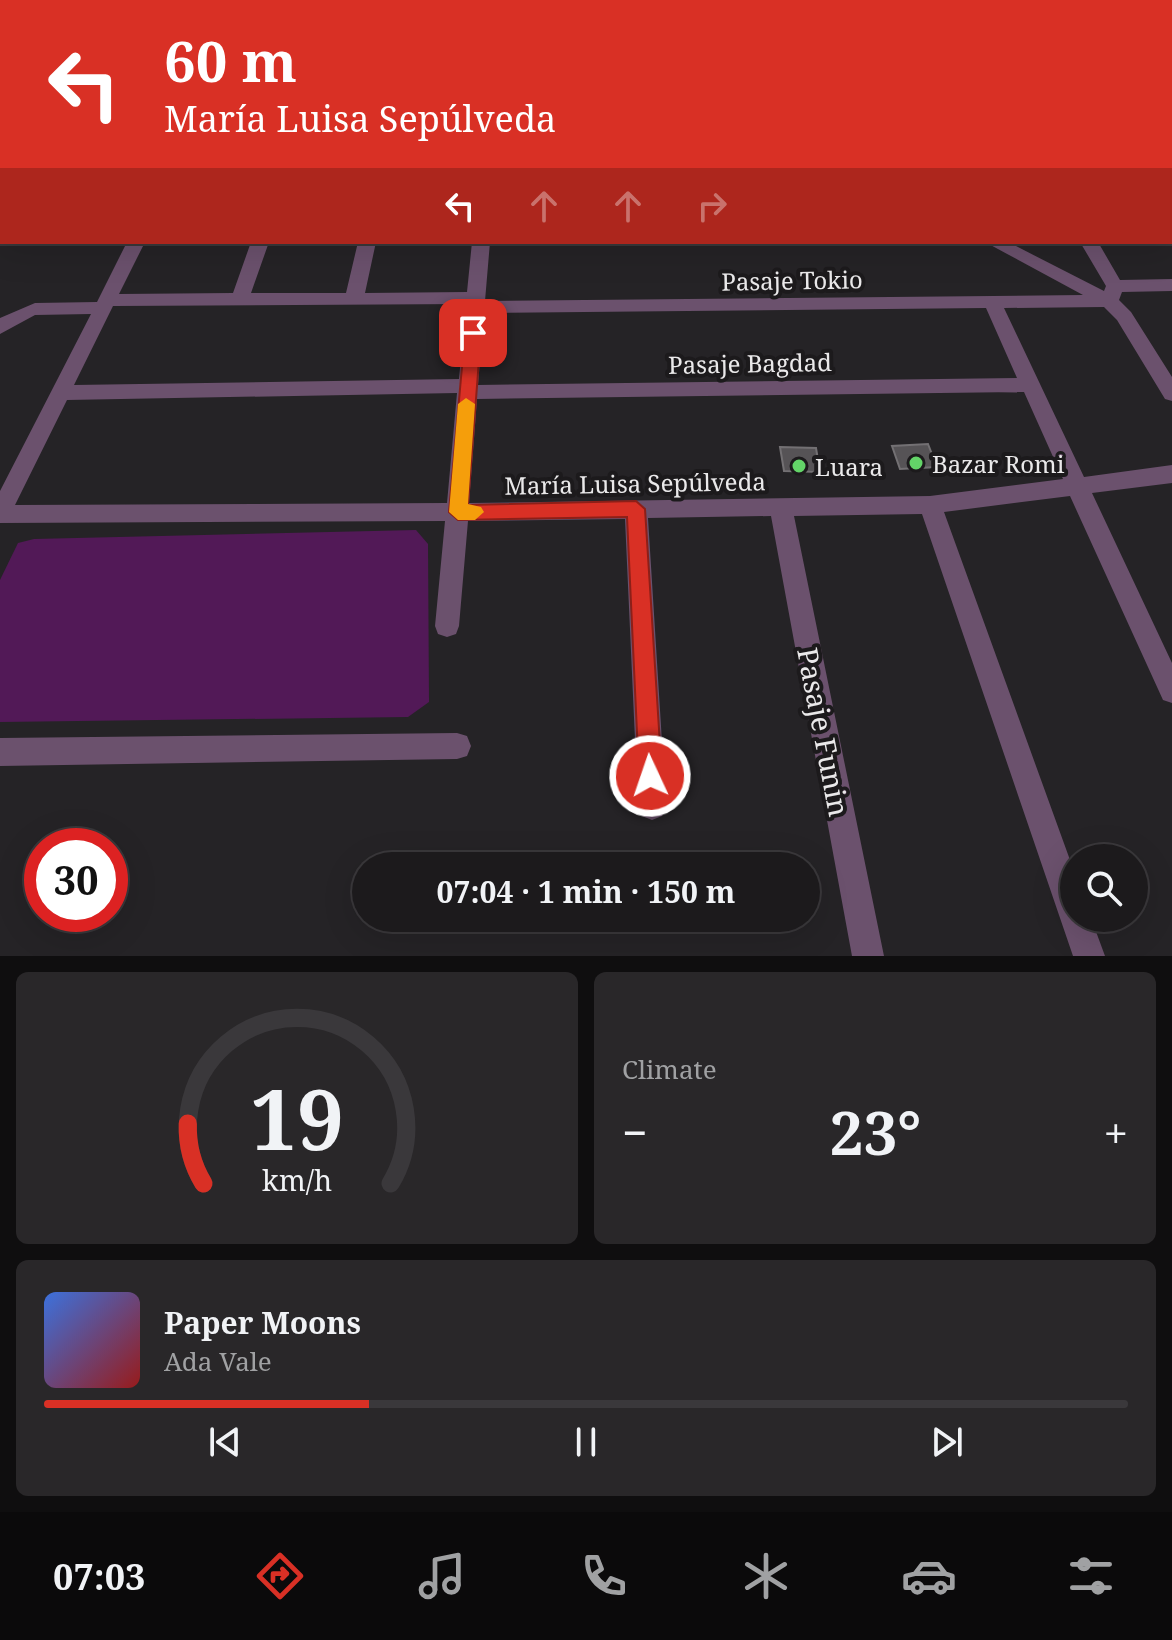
<!DOCTYPE html>
<meta charset="utf-8">
<style>
:root{--surface:#1c1a1c;--page:#292729;--text:#f1f3f6;--muted:#a0a1a3;--line:#3a383b;--accent:#d93025}
body{margin:0;font-family:"Noto Serif",serif;background:var(--page);color:var(--text);height:100vh;display:flex;flex-direction:column;font-size:30px;white-space:nowrap}
*{box-sizing:border-box;margin:0}
p{font-size:26px;color:var(--muted)}
.icon{flex:none;width:44px;height:44px;fill:none;stroke:currentColor;stroke-width:2;stroke-linecap:round;stroke-linejoin:round}
.map{position:relative;height:956px;overflow:hidden}
.side{display:flex;flex-direction:column;gap:16px;padding:16px;background:#0f0e0f;flex:1}
.side>*{flex:none}
.hud{position:absolute;left:0px;top:0px;width:1172px;height:244px;box-shadow:0 8px 32px #0002,0 0 0 2px var(--line);background:#d93025;color:#fff;overflow:hidden}
.buttons{position:absolute;left:1060px;top:844px;display:grid;gap:16px}
.buttons a{display:grid;place-items:center;width:88px;height:88px;border-radius:50%;background:var(--surface);box-shadow:0 8px 32px #0002,0 0 0 2px var(--line);font-size:40px}
.speed{position:absolute;left:24px;top:828px;display:flex;gap:16px;font-size:40px;font-weight:700;text-align:center}
.speed>*{display:grid;place-content:center;width:104px;height:104px;border-radius:50%;background:var(--surface);box-shadow:0 8px 32px #0002,0 0 0 2px var(--line);line-height:1}
.speed .limit{border:12px solid #d22;background:#fff;color:#111}
.pin{position:absolute;display:grid;place-items:center;width:68px;height:68px;color:#fff;margin:-34px;border-radius:16px;box-shadow:0 4px 12px #0006}
.me{position:absolute;width:88px;margin:-44px;rotate:357deg;stroke-linejoin:round;filter:drop-shadow(0 0 6px #0008)}
.turn{display:flex;align-items:center;gap:28px;height:168px;padding:0 32px;font-size:36px}
.turn .icon{width:104px;height:104px;stroke-width:2.5}
.turn b{display:block;font-size:56px;line-height:68px}
.lanes{display:flex;align-items:center;height:76px;padding:0 32px;background:#0003;justify-content:center;gap:40px;direction:ltr}
.lanes .off{opacity:.35}
.big{font-size:60px;font-weight:700;line-height:1.1}
.side .widget{flex:1;display:flex;flex-direction:column;justify-content:center;gap:12px;min-width:0;padding:0 28px;border-radius:12px;background:var(--page)}
.side .dial{align-items:center;gap:0}
.dial svg{height:208px;overflow:visible;fill:none;stroke:var(--line);stroke-width:7;stroke-linecap:round;text-anchor:middle}
.dial text{fill:var(--text);stroke:none}
.song{display:flex;align-items:center;gap:24px}
.cover{width:96px;height:96px;border-radius:12px;background:linear-gradient(135deg,hsl(220 70% 55%),hsl(0 70% 35%))}
.played{height:8px;border-radius:4px;background:linear-gradient(90deg,var(--accent) 30%,var(--line) 30%)}
.keys{display:flex;justify-content:space-around;direction:ltr}
.heat{display:flex;justify-content:space-between;align-items:center;font-size:44px;direction:ltr}
.side .tiles{flex:1;display:grid;gap:16px;grid-template-columns:1fr 1fr}
.widget:last-child{grid-column:span 2}
.trip{position:absolute;left:352px;top:852px;width:468px;height:80px;border-radius:40px;background:var(--surface);box-shadow:0 8px 32px #0002,0 0 0 2px var(--line);font-weight:700;line-height:80px;text-align:center}
.dock{display:flex;height:128px;justify-content:space-around;align-items:center;background:#0b0a0b;color:var(--muted)}
.dock .icon{width:56px;height:56px}
.dock .current{color:var(--accent)}
.dock b{font-size:36px;color:var(--text)}
.map>svg:first-child{display:block}
.green{fill:#521957}
.building{fill:#565356;stroke:#737073;stroke-width:2}
.lines{fill:none;stroke-linecap:round;stroke-linejoin:round}
.minor{fill:#6b516d;fill-rule:evenodd}
.tertiary{fill:#6b516d;fill-rule:evenodd}
.route{fill:#d93025;stroke:#8d1f18;stroke-width:2}
.slow{fill:#f59e0b}
.poi-dot{fill:#63d468;stroke:#1c1a1c;stroke-width:3}
.labels{text-anchor:middle;dominant-baseline:central;stroke-width:8;stroke-linejoin:round;paint-order:stroke}
.street-label{font-size:24px;fill:#eae9ea;stroke:#1c1a1c}
.poi-label{font-size:24px;fill:#eae9ea;stroke:#1c1a1c;text-anchor:start}
.near-street-label{font-size:28px;fill:#eae9ea;stroke:#1c1a1c}
</style>
<div class="map">
<svg width="1172" height="956" viewBox="0 0 1172 956">
<rect width="100%" height="100%" fill="#252326"/>
<path class="green" d="M416,530L428,544L429,702L408,717L0,722V580L18,543L34,539Z"/>
<path class="building" d="M928,444L937,467L900,469L892,446Z
M780,447L816,448L820,472L784,471Z"/>
<g class="lines">
<path class="minor" d="M317,0H329V2H317Z
M686,0H698L699,2H687Z
M1007,0H1019V2H1007Z
M1170,13H1172V21H1170Z
M1170,83H1172V93H1170Z
M2,196V207L0,208V197Z
M1170,200L1172,201V213L1170,212Z
M0,229H2V239H0Z
M127,242H145L119,294L233,293L251,242H269L251,293H346L358,242H376L365,293L467,292L472,242H490L485,301L1083,295L985,242H1008L1104,291L1106,286L1080,242H1098L1120,280L1172,279V291L1122,292L1119,300L1131,312L1172,377V401L1165,399L1117,320L1104,307L1004,308L1084,477L1172,465V483L1092,493L1172,663V703L1163,700L1070,496L944,512L1074,871V918H1091L1105,956H1073L922,514L794,516L884,956H852L771,516L648,518L666,806L662,816L652,820L642,816L638,806L625,519L468,521L459,626L456,634L447,637L438,634L435,626L445,521L0,523V491L91,314L35,315L0,334V318L35,303L97,302ZM466,304L459,379L74,385L113,306ZM986,308L1017,378L478,385L484,313ZM1024,392L1063,479L930,496L469,503L477,399ZM457,393L447,503L15,505L67,400Z
M457,733L467,736L471,746L467,756L457,759L0,766V738Z"/>
<path class="tertiary" d="M784,0H796L797,2H785Z
M1170,53H1172V61H1170Z"/>
</g>
<path class="route" d="M473,328L481,333L468,505L636,501L645,509L662,776L658,785L650,788L642,785L639,776L627,517L458,520L449,512L465,333Z"/>
<path class="slow" d="M466,398L475,404L468,504L481,507L484,512L475,520H458L449,512L458,404Z"/>
<g class="poi-dot">
<circle cx="916" cy="463" r="8"/>
<circle cx="799" cy="466" r="8"/>
</g>
<g class="labels">
<g class="street-label">
<text transform="translate(792 280) rotate(-1)">Pasaje Tokio</text>
<text transform="translate(750 363) rotate(-1)">Pasaje Bagdad</text>
<text transform="translate(635 483) rotate(-1)">María Luisa Sepúlveda</text>
</g>
<g class="poi-label">
<text x="932" y="463">Bazar Romi</text>
<text x="815" y="466">Luara</text>
</g>
<g class="near-street-label">
<text transform="translate(824 732) rotate(79)">Pasaje Funin</text>
</g>
</g>
</svg>
<div class="buttons">
<a><svg class="icon" aria-label="search" viewBox="0 0 24 24"><circle cx="10" cy="10" r="6"/><path d="M15 15l6 6"/></svg></a>
</div>
<div class="speed"><div class="limit">30</div></div>
<div class="pin" style="left:473px;top:333px;background:#d93025"><svg class="icon" aria-label="arrive" viewBox="0 0 24 24"><path d="M6 21V4h12l-3 4 3 4H6"/></svg></div>
<svg class="me" style="left:650px;top:776px" viewBox="-20 -20 40 40"><circle r="17" fill="#d93025" stroke="#fff" stroke-width="3"/><path d="M0-11L8 9 0 5-8 9z" fill="#fff"/></svg>
<div class="trip">07:04 · 1 min · 150 m</div>
<div class="hud">
<div class="turn"><svg class="icon" aria-label="left" viewBox="0 0 24 24"><path d="M17 20v-9H6M10 6l-5 5 5 5"/></svg><div><b>60 m</b>María Luisa Sepúlveda</div></div>
<div class="lanes"><svg class="icon" aria-label="left" viewBox="0 0 24 24"><path d="M17 20v-9H6M10 6l-5 5 5 5"/></svg><svg class="icon off" aria-label="ahead" viewBox="0 0 24 24"><path d="M12 20V5M6 11l6-6 6 6"/></svg><svg class="icon off" aria-label="ahead" viewBox="0 0 24 24"><path d="M12 20V5M6 11l6-6 6 6"/></svg><svg class="icon off" aria-label="right" viewBox="0 0 24 24"><path d="M7 20v-9h11M14 6l5 5-5 5"/></svg></div>
</div>
</div>
<section class="side">
<div class="tiles">
<div class="widget dial"><svg viewBox="0 0 100 80">
<path d="M14 69A42 42 0 1 1 86 69"/>
<path d="M14 69A42 42 0 0 1 8 46" stroke="#d93025"/>
<text x="50" y="56" font-size="32" font-weight="700">19</text>
<text x="50" y="72" font-size="11">km/h</text>
</svg></div>
<div class="widget"><p>Climate</p>
<div class="heat"><a>−</a><b class="big">23°</b><a>+</a></div>
</div>
<div class="widget">
<div class="song"><i class="cover"></i><div><b>Paper Moons</b><p>Ada Vale</p></div></div>
<div class="played"></div>
<div class="keys"><svg class="icon" aria-label="previous" viewBox="0 0 24 24"><path d="M18 5L8 12l10 7zM5 5v14"/></svg><svg class="icon" aria-label="pause" viewBox="0 0 24 24"><path d="M8 5v14M16 5v14"/></svg><svg class="icon" aria-label="next" viewBox="0 0 24 24"><path d="M6 5l10 7-10 7zM19 5v14"/></svg></div>
</div>
</div>
</section>
<nav class="dock">
<b>07:03</b>
<svg class="icon current" aria-label="directions" viewBox="0 0 24 24"><path d="M12 3l9 9-9 9-9-9zM9 14v-3h6M13 9l2 2-2 2"/></svg>
<svg class="icon" aria-label="music" viewBox="0 0 24 24"><path d="M9 18V5l10-2v13"/><circle cx="6" cy="18" r="3"/><circle cx="16" cy="16" r="3"/></svg>
<svg class="icon" aria-label="phone" viewBox="0 0 24 24"><path d="M5 4h4l2 5-3 2q2 4 5 5l2-3 5 2v4C11 20 4 13 5 4z"/></svg>
<svg class="icon" aria-label="climate" viewBox="0 0 24 24"><path d="M12 3v18M4 7l16 10M4 17L20 7"/></svg>
<svg class="icon" aria-label="car" viewBox="0 0 24 24"><path d="M5 17H2v-5l4-1 3-4h7l3 4 3 1v5h-3M9 17h6M6 11h13"/><circle cx="7" cy="17" r="2"/><circle cx="17" cy="17" r="2"/></svg>
<svg class="icon" aria-label="filters" viewBox="0 0 24 24"><path d="M4 7h16M4 17h16"/><circle cx="9" cy="7" r="2"/><circle cx="15" cy="17" r="2"/></svg>
</nav>
